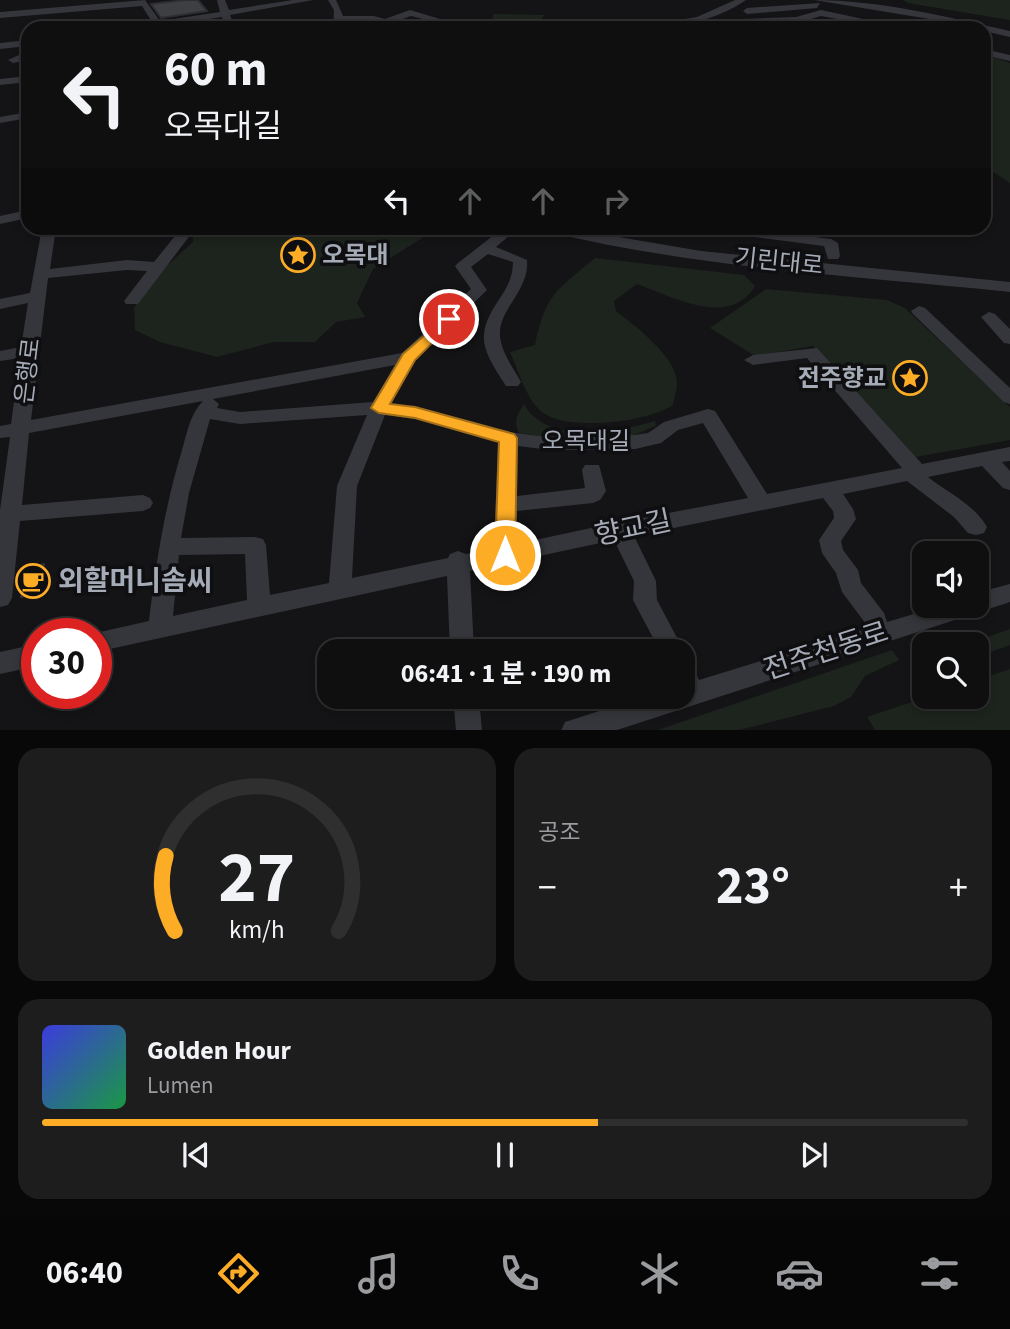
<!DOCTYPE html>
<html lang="ko">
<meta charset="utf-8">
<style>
:root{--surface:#0f0f10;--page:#1d1d1e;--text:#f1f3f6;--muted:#9b9c9f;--line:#2f2f30;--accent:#fdac26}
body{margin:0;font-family:"Source Sans 3","Noto Sans KR",sans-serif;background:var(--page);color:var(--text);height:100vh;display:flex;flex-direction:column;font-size:26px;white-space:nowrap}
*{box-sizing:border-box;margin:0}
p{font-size:23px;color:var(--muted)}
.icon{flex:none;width:38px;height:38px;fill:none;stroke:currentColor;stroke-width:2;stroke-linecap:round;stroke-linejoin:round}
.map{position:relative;height:730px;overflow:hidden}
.drawer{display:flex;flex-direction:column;gap:18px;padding:18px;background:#080809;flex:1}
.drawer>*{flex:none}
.banner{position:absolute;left:21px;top:21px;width:970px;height:214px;border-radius:21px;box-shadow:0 4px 10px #0003,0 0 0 2px var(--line);background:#0f0f10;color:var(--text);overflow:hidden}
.fabs{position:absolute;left:912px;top:541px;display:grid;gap:14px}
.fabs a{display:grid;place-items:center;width:77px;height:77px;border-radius:14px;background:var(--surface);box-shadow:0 4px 10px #0003,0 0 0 2px var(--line);font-size:35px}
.speed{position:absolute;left:21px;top:618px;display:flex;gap:14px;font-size:35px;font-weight:700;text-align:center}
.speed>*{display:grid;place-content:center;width:91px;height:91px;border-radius:50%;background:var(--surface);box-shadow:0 4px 10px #0003,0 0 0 2px var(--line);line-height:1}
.speed .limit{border:10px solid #d22;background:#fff;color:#111}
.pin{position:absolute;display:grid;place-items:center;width:60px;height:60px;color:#fff;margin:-30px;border:4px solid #fff;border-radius:50%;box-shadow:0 2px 7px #0007}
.me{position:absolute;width:77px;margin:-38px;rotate:0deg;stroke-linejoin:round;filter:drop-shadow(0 0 5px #0008)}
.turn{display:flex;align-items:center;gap:24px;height:147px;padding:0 28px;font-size:32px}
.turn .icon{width:91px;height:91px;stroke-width:2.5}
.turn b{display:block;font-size:49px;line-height:60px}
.lanes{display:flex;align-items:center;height:66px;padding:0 28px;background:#0003;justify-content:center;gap:35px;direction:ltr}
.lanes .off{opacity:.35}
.big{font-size:52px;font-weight:700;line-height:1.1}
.drawer .tile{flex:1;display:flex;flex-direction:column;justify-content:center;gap:10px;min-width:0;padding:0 24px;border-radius:21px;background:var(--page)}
.drawer .dial{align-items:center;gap:0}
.dial svg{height:182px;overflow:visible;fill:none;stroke:var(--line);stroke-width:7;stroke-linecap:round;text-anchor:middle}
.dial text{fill:var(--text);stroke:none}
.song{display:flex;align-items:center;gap:21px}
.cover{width:84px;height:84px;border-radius:10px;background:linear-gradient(135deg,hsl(240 70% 55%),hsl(140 70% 35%))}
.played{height:7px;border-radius:4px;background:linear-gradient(90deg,var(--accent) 60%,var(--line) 60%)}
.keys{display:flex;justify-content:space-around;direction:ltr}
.heat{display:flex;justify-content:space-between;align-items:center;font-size:38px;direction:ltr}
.drawer .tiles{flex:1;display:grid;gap:18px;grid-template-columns:1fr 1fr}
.tile:last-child{grid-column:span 2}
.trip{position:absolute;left:317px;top:639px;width:378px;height:70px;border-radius:21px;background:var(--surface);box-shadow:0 4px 10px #0003,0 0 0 2px var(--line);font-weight:700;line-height:70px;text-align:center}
.menu{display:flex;height:112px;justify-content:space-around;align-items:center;background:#060606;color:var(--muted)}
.menu .icon{width:49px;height:49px}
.menu .active{color:var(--accent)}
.menu b{font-size:32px;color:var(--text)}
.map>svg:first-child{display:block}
.green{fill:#1c241d}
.building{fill:#3e3f43;stroke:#2e2e32;stroke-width:2}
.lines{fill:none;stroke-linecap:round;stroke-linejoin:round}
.minor{fill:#35363b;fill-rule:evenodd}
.route{fill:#fdac26;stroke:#a47019;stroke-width:2}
.labels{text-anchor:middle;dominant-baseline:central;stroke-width:7;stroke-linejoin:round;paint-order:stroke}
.poi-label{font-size:24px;font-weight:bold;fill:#a5abb7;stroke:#0f0f11;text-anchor:start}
.street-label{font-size:24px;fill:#a5abb7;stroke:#0f0f11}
.near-street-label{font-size:28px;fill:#a5abb7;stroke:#0f0f11}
.near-poi-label{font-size:28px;font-weight:bold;fill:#a5abb7;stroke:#0f0f11;text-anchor:start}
</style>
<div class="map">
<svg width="1010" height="731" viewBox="0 0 1010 731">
<rect width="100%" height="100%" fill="#141416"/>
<path class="green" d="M903,0H1010V20L908,3Z
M493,14L545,15L533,28H492Z
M984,54L1010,63V183L984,166Z
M192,228H438L373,269L357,303L365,317L336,322L315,342H274L217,357L160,342L135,330L134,308L160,272L193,242Z
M595,258L744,275L755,286C730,329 671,296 637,284L614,301L616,311C635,326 677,357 677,383C677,390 674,398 673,405C648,422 571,431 545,414C526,402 519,371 510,352L535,345C546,293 557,290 595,258Z
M766,289L887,300L905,308L1010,407V440L910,458L813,346L755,356L710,328Z
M524,404C547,446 618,432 655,421L656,426C646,429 640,434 630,436C595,442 555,439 519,433C513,421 517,415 524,404Z
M1010,629V645L977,657L976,644H969Z
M892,650L899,660L865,676L851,697L834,706L739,730H658Z
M1010,669V730H875L867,717L927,697L976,696L977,680Z"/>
<path class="building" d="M185,0H198L207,11L161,18L151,4Z
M44,564L40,593L21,597L26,568Z"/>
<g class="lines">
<path class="minor" d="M145,0L160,21L220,12L217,0H225L229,10L293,0H313L230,15L235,28H225L222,17L151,28H129L152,22L142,6L0,18V12Z
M328,0H336L343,16H374L385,19L410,10L460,25L456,28H442L446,25L411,16L394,22L400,24V28L373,22H343V28H333L334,10Z
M735,0H746C714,23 670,28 631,28L697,17Z
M814,0C879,0 947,17 1010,31V37L984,31V28Z
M820,3L817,8L747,14L743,11L747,8Z
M821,10L905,28H885L821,16L797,23L716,28L743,19L796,17Z
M28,40V46L0,49V43Z
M984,49L1010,55V61L984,55Z
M28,51V60L13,63L8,60Z
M28,76V82L0,85V79Z
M28,112V118L0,123V117Z
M28,210V218L0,224V216Z
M42,228H56L50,269L127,260L154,262L179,231H189L191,234L138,304H126L124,301L147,271L127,270L48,278L31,420L402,353L471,289L455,266L458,263L503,228H518L496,247L527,260C530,293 493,312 501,342C504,356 514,369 521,382L518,386H506C482,349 474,336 500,298C508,286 513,276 513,262L488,254L471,267L487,290L415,360L391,404C430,409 467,422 506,431C548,440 592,436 635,435L648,433L664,422L708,409L715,411L767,494L902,468L807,358L753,365L744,360L753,355L817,348L922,464L1010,447V461L1002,462L1010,471V490L1003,488L982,466L928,477C948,493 974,504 987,527L984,533L976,535L968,533L954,517L907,481L843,494L853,509L856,519L841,541L843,550L858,570L861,583L884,613L887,622L941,606H976V593L1010,584V602L614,731H561L565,722L646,696H682V660L691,663L699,680L869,628L842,592L836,573L822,553L819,540L834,518L833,511L823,498L634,536L656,581L657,600L684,651L682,655V651H660L633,600L634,581L614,540L470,571L474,651H450L447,576L96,652V634H91L149,621C156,562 165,506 182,450C187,433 190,414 203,401L29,433L22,505L143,495L150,498L153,503L150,508L143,511L20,521L12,598L8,605L0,607V510L10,437L0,438V426L11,424L20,358L0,361V351L21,347L28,303L0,309V299L30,293ZM395,365L373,402L240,412L217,408L219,404L213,399ZM367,415L337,486L329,583L270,595L266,545L263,539L255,537L181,538L189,493L210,419L240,424ZM385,415L415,419L498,442L494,548L466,554L458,551L450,554L448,558L352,578L357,486ZM703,423L748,498L626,521L619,519L610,524L516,544L517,511L593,503L600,500L606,491L599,465H585L582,470L585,488L517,496L518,446L550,450L635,449L661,443L678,430ZM245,554L247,600L173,616L179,555Z
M543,228H566L701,251L1010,282V292C855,276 696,268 545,231Z
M707,228H743L831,239L838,243L840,256L838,259H828L824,246L714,232Z
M919,306L925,308L1010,388V404L1004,402L913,314L911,311Z
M989,312L995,314L1010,329V344L1004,343L981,317Z
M37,644V666L0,674V652Z
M453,696H479L482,731H456Z"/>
</g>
<path class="route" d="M449,314L456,319L415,360L390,404L415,407L514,434L517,438L515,555L512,560H498L495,555L499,442L415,418L379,413L371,408L403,354Z"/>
<defs>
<g id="sight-ring" transform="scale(1.75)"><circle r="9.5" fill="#0f0f11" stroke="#fdac26" stroke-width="1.5"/><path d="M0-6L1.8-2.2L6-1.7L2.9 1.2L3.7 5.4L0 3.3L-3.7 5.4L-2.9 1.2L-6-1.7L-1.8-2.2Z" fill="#fdac26"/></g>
<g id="cafe-ring" transform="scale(1.75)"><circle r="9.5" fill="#0f0f11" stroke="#fdac26" stroke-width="1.5"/><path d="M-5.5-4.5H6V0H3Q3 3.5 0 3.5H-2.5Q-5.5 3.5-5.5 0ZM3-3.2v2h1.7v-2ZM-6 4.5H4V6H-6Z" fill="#fdac26"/></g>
</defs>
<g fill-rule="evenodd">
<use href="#sight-ring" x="298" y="255"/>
<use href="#sight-ring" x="910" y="378"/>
<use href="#cafe-ring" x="33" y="581"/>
</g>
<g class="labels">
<g class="poi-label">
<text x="322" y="255">오목대</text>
<text x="886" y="378" text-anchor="end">전주향교</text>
</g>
<g class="street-label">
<text transform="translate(779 262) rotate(6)">기린대로</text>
<text transform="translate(28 371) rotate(-83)">은행로</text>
<text x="586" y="441">오목대길</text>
</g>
<g class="near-street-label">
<text transform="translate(633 528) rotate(-12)">향교길</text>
<text transform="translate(826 651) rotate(-18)">전주천동로</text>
</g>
<g class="near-poi-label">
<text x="58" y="581">외할머니솜씨</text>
</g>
</g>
</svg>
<div class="fabs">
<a><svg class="icon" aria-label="sound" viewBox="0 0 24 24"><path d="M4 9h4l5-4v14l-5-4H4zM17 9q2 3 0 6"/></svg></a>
<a><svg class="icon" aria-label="search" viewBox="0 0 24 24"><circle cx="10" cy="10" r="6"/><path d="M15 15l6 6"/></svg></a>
</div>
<div class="speed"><div class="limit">30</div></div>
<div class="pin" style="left:449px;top:319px;background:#d93025"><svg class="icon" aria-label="arrive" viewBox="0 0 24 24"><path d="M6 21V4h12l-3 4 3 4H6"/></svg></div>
<svg class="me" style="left:505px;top:555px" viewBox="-20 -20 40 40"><circle r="17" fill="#fdac26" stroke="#fff" stroke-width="3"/><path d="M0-11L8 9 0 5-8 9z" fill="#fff"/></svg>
<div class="trip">06:41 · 1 분 · 190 m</div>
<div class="banner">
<div class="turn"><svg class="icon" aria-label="left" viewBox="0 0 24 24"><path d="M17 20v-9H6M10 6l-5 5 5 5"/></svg><div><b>60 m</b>오목대길</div></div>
<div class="lanes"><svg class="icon" aria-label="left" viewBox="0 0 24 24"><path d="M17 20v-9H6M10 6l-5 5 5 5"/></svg><svg class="icon off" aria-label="ahead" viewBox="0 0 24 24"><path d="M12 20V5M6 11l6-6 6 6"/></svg><svg class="icon off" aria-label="ahead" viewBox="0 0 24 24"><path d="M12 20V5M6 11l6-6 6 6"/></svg><svg class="icon off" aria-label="right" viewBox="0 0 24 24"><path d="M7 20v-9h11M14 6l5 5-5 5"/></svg></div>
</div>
</div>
<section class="drawer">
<div class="tiles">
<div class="tile dial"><svg viewBox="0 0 100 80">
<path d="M14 69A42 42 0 1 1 86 69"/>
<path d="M14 69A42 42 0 0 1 10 36" stroke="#fdac26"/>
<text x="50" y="56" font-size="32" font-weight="700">27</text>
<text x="50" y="72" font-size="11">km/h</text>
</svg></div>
<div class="tile"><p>공조</p>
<div class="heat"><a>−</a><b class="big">23°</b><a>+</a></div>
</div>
<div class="tile">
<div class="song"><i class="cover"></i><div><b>Golden Hour</b><p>Lumen</p></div></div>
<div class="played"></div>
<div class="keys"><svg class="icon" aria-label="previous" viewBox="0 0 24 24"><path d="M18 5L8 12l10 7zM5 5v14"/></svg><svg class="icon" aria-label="pause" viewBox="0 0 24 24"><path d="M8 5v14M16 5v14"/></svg><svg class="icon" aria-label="next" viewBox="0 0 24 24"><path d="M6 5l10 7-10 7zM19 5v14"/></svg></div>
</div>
</div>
</section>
<nav class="menu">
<b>06:40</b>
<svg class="icon active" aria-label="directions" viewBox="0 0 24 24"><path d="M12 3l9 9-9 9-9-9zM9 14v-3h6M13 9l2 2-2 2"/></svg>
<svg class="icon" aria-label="music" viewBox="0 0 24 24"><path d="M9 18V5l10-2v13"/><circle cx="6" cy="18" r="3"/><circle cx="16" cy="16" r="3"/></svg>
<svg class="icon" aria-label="phone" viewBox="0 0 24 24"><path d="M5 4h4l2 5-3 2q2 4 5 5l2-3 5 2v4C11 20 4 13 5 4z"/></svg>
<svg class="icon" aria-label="climate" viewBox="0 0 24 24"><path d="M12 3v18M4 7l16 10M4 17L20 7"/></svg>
<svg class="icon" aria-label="car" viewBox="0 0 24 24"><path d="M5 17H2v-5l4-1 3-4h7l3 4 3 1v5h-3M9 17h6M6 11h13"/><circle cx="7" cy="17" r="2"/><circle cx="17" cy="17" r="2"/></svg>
<svg class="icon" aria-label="filters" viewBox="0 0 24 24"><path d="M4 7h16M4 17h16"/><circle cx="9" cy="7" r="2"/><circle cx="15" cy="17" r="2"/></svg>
</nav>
